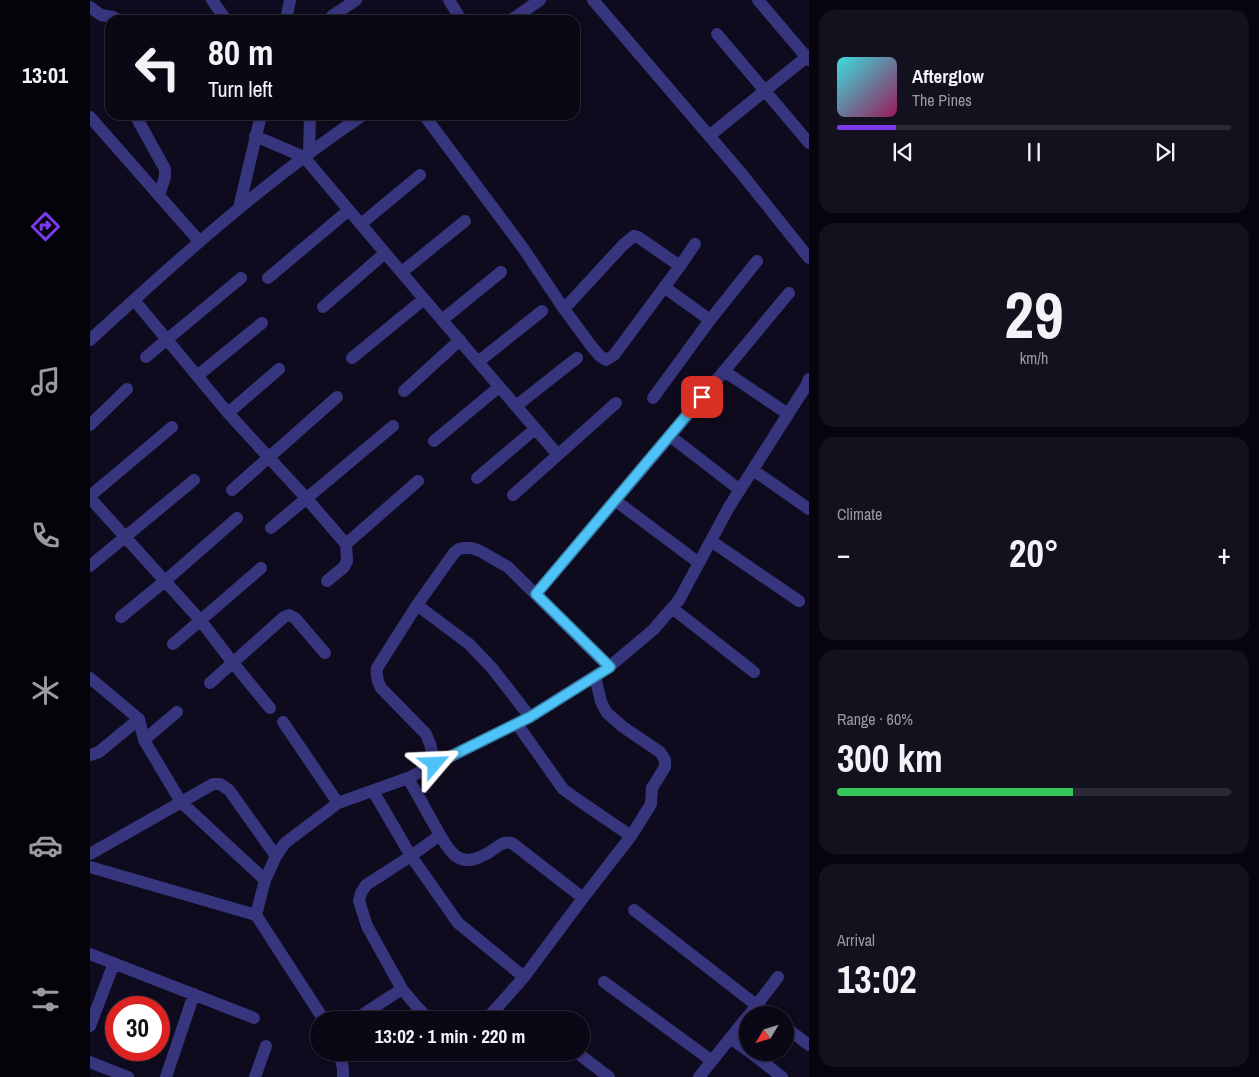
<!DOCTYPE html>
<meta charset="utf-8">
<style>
:root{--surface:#0b0816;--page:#14111f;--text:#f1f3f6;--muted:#9a9aa1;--line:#2b2935;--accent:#7c3aed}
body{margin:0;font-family:"Archivo Narrow",sans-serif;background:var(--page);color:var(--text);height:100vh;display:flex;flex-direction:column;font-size:19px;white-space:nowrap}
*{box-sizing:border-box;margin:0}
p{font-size:16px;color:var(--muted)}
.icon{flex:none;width:28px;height:28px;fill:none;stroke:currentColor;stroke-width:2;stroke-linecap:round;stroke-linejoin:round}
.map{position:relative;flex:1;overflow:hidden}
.drawer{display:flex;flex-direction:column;gap:10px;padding:10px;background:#06040c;width:450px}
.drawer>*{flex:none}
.guide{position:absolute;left:15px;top:15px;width:475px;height:105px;border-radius:15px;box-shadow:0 1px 4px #0004,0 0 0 1px var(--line);background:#0b0816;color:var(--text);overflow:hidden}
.needle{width:32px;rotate:232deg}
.buttons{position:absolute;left:649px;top:1006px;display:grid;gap:10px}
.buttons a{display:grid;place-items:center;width:55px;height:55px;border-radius:50%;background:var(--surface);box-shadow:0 1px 4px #0004,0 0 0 1px var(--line);font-size:25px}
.speed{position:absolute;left:15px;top:996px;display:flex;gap:10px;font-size:25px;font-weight:700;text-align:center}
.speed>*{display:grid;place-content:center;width:65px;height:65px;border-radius:50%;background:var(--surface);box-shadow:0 1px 4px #0004,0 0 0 1px var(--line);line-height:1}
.speed .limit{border:8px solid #d22;background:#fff;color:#111}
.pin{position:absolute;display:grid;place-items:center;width:42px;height:42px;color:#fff;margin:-21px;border-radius:10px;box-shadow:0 2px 8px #0006}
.me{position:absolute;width:55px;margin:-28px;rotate:64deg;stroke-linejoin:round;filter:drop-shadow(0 0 4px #0008)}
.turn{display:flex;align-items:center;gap:18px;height:105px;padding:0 20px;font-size:22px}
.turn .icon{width:65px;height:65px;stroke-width:2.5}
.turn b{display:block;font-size:35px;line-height:42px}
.big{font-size:38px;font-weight:700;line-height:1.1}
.drawer .tile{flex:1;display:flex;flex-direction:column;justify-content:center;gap:8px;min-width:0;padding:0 18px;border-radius:15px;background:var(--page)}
.drawer .dial{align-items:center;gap:0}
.dial b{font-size:65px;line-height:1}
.song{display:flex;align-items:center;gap:15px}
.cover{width:60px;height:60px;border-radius:8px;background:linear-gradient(135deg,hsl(180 70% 55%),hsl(330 70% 35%))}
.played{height:5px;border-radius:2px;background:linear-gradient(90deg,var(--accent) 15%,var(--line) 15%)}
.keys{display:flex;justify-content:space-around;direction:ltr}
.heat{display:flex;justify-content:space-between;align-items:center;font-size:28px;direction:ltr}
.charge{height:8px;border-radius:4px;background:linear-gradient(90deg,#34c759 60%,var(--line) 0)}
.trip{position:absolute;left:220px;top:1011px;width:280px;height:50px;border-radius:25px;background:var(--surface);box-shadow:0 1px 4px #0004,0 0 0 1px var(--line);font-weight:700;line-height:50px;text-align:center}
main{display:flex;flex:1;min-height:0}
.menu{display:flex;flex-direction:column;width:90px;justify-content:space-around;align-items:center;background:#040309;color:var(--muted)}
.menu .icon{width:35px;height:35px}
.menu .current{color:var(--accent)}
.menu b{font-size:22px;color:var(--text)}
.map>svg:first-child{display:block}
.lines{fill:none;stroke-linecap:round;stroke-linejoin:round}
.minor{stroke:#38357f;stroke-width:12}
.route-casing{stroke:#337fa1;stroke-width:12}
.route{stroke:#4fc3f7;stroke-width:9}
</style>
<main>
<nav class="menu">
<b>13:01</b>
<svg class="icon current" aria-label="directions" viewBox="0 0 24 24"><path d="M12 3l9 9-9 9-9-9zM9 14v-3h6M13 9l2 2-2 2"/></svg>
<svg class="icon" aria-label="music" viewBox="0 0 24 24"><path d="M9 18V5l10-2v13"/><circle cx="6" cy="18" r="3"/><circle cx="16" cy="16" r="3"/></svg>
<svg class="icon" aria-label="phone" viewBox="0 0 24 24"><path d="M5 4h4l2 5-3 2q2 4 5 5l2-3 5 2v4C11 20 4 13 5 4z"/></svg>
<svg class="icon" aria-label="climate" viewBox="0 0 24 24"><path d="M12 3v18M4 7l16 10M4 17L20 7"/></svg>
<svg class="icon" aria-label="car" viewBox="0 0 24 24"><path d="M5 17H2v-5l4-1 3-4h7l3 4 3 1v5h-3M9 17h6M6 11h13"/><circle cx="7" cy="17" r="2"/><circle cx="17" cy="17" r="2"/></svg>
<svg class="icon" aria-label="filters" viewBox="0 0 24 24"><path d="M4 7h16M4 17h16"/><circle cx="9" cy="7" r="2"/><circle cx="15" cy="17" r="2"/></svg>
</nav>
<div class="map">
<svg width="719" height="1077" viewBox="0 0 719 1077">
<rect width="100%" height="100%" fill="#0f0b1e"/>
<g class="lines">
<path class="minor" d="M122,0L136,20
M359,0L371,20
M503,0L651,173L719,258
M668,0L719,60
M0,7L11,15L23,17L29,20
M196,20L200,0
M241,20L242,16L266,0
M421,20L450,0
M627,34L719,143
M45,115L75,169V177L69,195
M334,115L433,248L474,309L502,347L510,356L516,360L524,355L590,266L605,244
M0,117L109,241
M165,136L214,157L334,299L468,455
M619,136L719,55
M219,153L220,115
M149,208L171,115
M271,224L330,175
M312,272L375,221
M178,278L259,210
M574,287L620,320
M44,300L138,413L217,499L256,544L257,561L254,567L237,581
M233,307L295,253
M474,309L533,245L544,236L548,237L590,266
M352,320L411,272
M0,340C87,260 175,181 273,115
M56,357L151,278
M262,358L334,299
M388,362L452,311
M634,371L698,414
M107,376L172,323
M314,391L370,340
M563,398L620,320L667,261
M426,406L487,358
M138,413L189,369
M0,425L37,389
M580,436L650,490
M344,441L409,387
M663,470L719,509
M387,478L445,429
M142,490L247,397
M423,495L526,403
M0,496L82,427
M0,498L111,621L143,663L180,708
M526,501L609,563
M181,528L303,426
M621,541L709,601
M256,544L328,481
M0,566L104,480
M446,594L580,436L699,293
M327,605L287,668C286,676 287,681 291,688L336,734L340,744L345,764
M582,608L664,672
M31,617L75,581L147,518
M83,644L171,568
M0,678L49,719L54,740L91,802L175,880
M120,683L194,617L199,615L205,618L235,653
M440,717L402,668L379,644L327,605L364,553L369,549L374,548H381L390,551L418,567L519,667
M193,722L248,803
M427,724L473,789L491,802L541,836
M54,740L87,712
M0,755L9,752L49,719
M318,778L350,835L321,856L276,885L271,893L269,901L277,926L312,989L328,1008L340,1020
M283,791L321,856L368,923L434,977
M350,835C359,851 369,867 390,857C395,855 400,852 404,849C410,845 415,841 422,843L493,898
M0,854L123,784H130L139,790L186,856
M0,867L166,915
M544,910L679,1015
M0,954L164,1018
M514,982L622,1061
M662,1011L688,977
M234,1020L166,915L175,880L186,856L195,843L248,803L318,778L440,717L519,667L563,630L589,600L639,507L716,386L719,379
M264,1020L312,989
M396,1020L434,977L493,898L541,836L561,804L562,788L575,767V760L570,752L533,727L517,713L511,702L505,676
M0,1026L24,963
M695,1027L719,1045
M640,1038L658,1051
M249,1052L253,1068V1077
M486,1052L519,1077
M660,1052L692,1077
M0,1062L38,1077
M76,1077L104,994
M165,1077L176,1046
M609,1077L658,1016"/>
</g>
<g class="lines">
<g class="route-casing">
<path id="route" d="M345,764L440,717L520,667L446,594L612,397"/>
</g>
<use href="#route" class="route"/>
</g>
</svg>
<div class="buttons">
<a><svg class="needle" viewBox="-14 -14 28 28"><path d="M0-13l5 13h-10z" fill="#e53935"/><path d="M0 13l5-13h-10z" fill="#9a9aa1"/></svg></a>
</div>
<div class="speed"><div class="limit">30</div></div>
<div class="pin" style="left:612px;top:397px;background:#d93025"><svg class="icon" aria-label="arrive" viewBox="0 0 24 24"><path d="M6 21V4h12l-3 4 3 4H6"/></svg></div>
<svg class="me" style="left:345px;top:764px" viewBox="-20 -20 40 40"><path d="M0-17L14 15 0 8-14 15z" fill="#4fc3f7" stroke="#fff" stroke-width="4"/></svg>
<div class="trip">13:02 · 1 min · 220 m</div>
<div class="guide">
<div class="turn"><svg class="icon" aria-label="left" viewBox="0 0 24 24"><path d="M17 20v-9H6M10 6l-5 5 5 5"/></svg><div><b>80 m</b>Turn left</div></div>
</div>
</div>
<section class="drawer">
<div class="tile">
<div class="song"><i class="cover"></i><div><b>Afterglow</b><p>The Pines</p></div></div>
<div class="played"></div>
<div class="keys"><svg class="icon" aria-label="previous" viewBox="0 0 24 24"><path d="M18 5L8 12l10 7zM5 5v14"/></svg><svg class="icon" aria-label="pause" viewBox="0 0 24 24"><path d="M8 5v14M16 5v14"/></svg><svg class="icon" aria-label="next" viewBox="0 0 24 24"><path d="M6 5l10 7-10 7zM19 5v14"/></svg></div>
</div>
<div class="tile dial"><b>29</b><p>km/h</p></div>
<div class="tile"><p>Climate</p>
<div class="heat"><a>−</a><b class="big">20°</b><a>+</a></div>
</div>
<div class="tile"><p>Range · 60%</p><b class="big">300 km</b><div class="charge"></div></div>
<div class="tile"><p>Arrival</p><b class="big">13:02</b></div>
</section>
</main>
